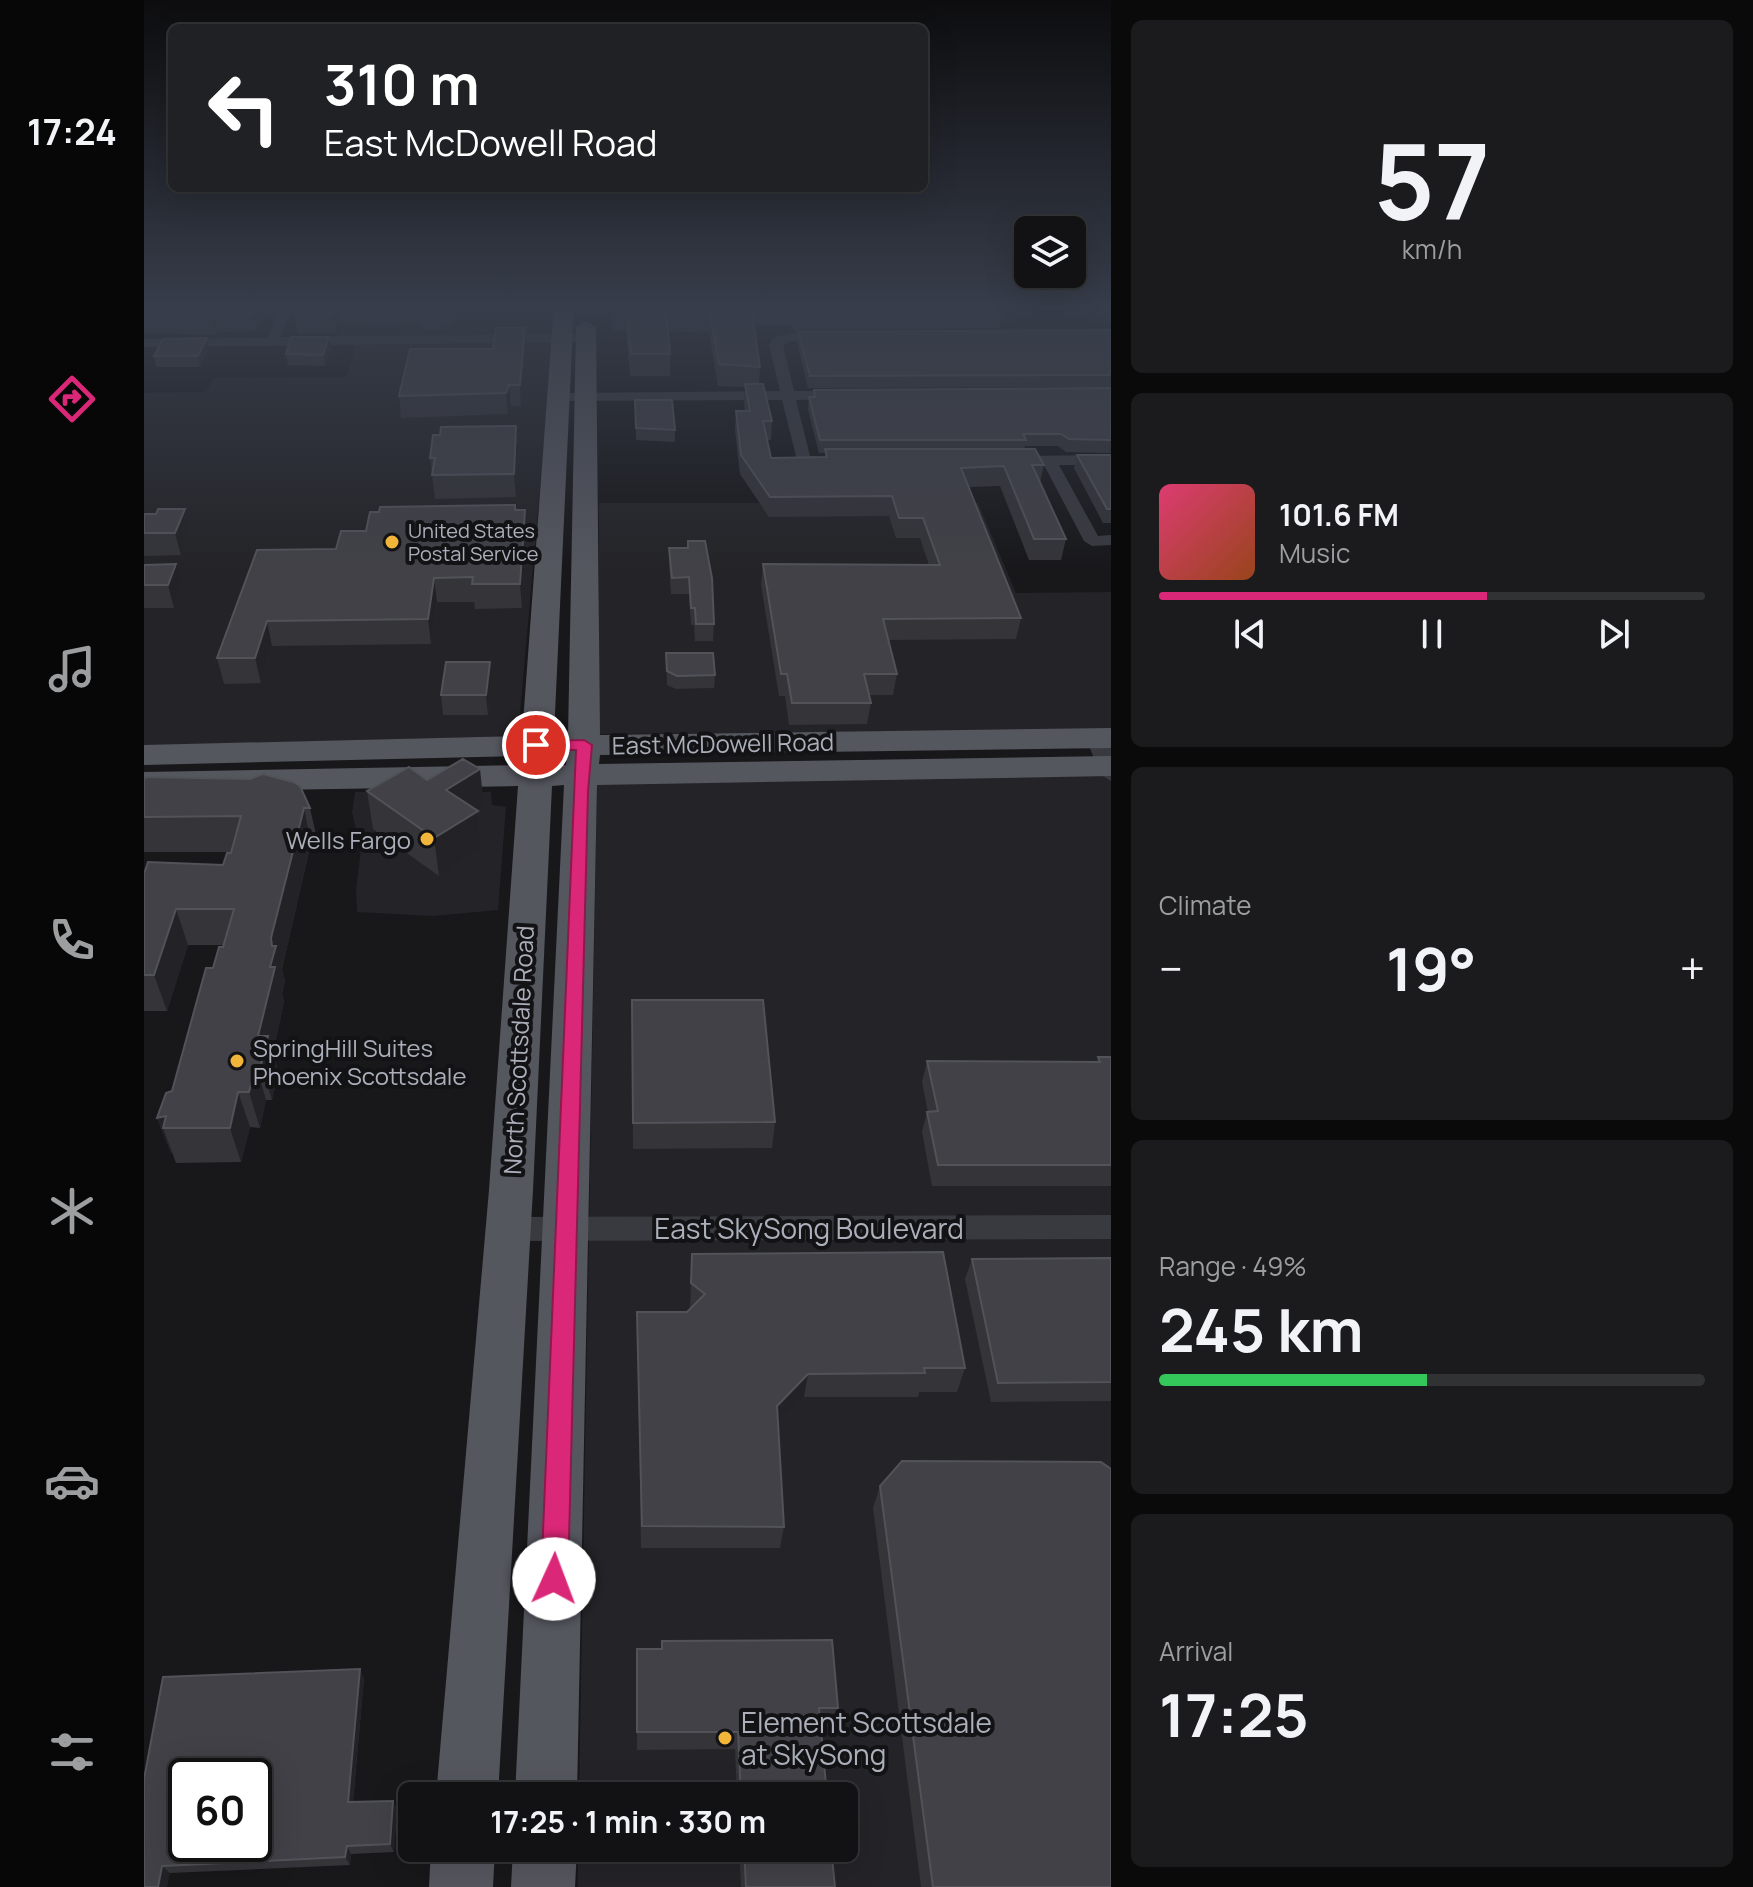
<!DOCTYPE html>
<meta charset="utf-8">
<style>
:root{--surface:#121214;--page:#1b1b1d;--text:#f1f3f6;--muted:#9c9ea0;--line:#313234;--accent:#db2777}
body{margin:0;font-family:Manrope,sans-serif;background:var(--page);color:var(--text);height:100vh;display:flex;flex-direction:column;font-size:30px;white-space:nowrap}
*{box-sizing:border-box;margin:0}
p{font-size:26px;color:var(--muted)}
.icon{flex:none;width:44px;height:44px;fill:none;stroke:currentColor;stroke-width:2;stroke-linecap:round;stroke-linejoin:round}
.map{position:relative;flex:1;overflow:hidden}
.sheet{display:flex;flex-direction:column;gap:20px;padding:20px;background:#0a0a0b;width:642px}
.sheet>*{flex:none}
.guide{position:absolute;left:24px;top:24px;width:760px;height:168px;border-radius:12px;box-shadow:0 8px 32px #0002,0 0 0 2px var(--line);background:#202124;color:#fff;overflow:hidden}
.fabs{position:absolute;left:870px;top:216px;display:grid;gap:16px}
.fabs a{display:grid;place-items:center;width:72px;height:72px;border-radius:12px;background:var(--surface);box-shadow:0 8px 32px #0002,0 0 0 2px var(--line);font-size:40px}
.speed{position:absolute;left:24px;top:1758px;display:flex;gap:16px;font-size:40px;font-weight:700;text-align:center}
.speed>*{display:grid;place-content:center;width:104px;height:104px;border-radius:50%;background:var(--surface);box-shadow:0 8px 32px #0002,0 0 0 2px var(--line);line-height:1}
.speed .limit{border:4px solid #111;border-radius:12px;background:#fff;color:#111}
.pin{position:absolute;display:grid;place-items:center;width:68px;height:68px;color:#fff;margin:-34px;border:4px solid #fff;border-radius:50%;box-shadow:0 2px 8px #0007}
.me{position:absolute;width:88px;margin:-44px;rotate:2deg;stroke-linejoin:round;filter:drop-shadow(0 0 6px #0008)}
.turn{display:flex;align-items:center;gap:28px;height:168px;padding:0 24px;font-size:36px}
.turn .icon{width:104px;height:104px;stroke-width:2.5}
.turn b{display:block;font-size:56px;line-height:68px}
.big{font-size:60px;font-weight:700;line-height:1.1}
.sheet .tile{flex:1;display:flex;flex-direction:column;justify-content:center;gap:12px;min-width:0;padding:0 28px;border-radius:12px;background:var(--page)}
.sheet .dial{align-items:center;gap:0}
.dial b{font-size:104px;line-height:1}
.song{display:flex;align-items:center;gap:24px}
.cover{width:96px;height:96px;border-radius:12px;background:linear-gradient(135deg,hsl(340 70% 55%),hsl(20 70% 35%))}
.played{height:8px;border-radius:4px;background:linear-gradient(90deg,var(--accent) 60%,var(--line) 60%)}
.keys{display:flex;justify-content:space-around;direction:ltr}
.heat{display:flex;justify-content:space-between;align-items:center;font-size:44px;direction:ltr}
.charge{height:12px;border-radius:6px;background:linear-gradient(90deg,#34c759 49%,var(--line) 0)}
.trip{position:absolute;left:254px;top:1782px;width:460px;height:80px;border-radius:12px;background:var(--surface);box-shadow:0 8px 32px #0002,0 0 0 2px var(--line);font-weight:700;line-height:80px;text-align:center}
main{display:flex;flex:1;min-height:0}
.dock{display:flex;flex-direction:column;width:144px;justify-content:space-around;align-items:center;background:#070708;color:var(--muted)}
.dock .icon{width:56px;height:56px}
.dock .selected{color:var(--accent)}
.dock b{font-size:36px;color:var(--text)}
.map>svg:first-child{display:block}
.built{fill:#242428}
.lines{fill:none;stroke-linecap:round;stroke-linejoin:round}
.minor{fill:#393a40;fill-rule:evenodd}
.primary{fill:#55575f;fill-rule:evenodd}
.wall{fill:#343439}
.shaded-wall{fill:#232327}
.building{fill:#414147;stroke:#515359;stroke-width:2;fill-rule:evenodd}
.route{fill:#db2777;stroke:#8e194d;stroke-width:2}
.poi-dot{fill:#f1b53a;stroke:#131316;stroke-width:3}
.labels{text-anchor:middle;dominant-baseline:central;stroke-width:8;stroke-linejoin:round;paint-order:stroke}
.far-poi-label{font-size:20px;fill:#abafba;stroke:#131316;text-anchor:start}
.street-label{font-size:24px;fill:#abafba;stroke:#131316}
.poi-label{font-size:24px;fill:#abafba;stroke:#131316;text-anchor:end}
.near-street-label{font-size:28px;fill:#abafba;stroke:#131316}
.near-poi-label{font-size:28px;fill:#abafba;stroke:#131316;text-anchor:start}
</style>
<main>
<nav class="dock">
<b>17:24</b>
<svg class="icon selected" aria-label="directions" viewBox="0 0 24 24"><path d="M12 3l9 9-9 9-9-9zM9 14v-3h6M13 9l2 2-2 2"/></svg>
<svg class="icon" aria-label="music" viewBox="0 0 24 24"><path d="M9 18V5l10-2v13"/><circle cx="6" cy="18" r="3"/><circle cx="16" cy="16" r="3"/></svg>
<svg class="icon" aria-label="phone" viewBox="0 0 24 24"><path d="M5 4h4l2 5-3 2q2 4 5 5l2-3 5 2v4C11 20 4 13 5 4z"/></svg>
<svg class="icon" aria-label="climate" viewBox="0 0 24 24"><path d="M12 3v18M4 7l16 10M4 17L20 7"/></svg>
<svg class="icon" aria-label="car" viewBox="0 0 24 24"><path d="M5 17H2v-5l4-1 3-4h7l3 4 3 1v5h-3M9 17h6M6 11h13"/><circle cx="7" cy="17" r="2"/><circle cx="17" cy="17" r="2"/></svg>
<svg class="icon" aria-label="filters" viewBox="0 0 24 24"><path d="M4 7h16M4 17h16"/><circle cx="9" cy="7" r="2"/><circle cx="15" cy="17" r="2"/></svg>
</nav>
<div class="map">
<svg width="967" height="1887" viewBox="0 0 967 1887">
<rect width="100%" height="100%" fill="#18181b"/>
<path class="built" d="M205,304H411L410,337L192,339Z
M409,341L374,736L0,746V393L62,392L70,378L202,377L213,343Z
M455,503H834L872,593L967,592V730L455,734Z
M967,773V1887H434V1848H700V1796H435L453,783Z
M211,792H347L348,805L362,807L354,910L289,916L213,912L212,889L217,850L208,813Z"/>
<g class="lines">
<path class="minor" d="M138,304H150L136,337L437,334L444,338L437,342L0,347V339L123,338Z
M684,332L689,333V339L648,341L639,345L650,391H700L707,395L700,399L652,400L666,456L694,458V464L689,466L654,464L638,400L414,401L407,397L414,393L636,391L625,345L629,338L647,333Z
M967,455V465H915L954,536L967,535V545L948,546L940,541L900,465L865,466L857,461L865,456Z
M952,732L959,734L967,749V781L956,774L942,738Z
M967,1215V1239L364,1241L354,1238L349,1229L354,1220L364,1217Z"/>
<path class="primary" d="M410,304H430L410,735H424L432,327L442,321L452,327L456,735L967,728V748L456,755L455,764L967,756V776L453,785L433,1796H371L420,785L408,786L389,1190L354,1796H292L345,1190L374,786L0,792V772L376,765L377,756L0,765V745L378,736ZM409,755H423L422,765H409Z
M287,1848H351L349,1887H285Z
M369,1848H433L431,1887H367Z"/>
</g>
<path class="wall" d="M0,304H123L112,331L74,332L72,335L0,333Z
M155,304H312V307L309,325H299L298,330H279L278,321L197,322L192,333L154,334L151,315Z
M468,304H857L859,307L855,328L650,331L648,325H612L611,333L616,367L615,384L628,421L627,440H623L627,458L681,457V453H675L664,410L665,397H669L670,390L967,388V453L922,452L914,446H881L880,449L900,465L896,482L922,539L917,560H885L856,486L825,487L877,618L872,639L744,640L753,674L749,695H725L727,703L723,724L645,725L641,696H635L617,585L619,564L785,565L776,538H752L745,516L625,517L596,474L591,430L592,411H601L600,403L601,387L574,386L565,333L524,331L526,354V376H486L482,331H469Z
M954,304H967V323Z
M967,330V387L664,388L653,343L654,332Z
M63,338L65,349L56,367H12L10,356Z
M187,348L181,366L144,365L142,354Z
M382,348L377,406H367L364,414L257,418L255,396Z
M491,400L531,430V442L492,440Z
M373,449L372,497L291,499L286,458Z
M933,455H967V523H959L930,468Z
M41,509L46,531L37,555L0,556V514H12Z
M372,510L382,534L378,608L331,609L330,602H293L287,644L128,646L117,683L80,684L73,658L192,549L222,531Z
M544,541L570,624L569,641H551L550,625H547L545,594H527L525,564V548H543Z
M0,565L38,587L30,608H0Z
M522,653L571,675L570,688L532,689L523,685Z
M346,662L347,681L344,715H299L297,695Z
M0,780L166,808L174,843H167L138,969L141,981L138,993L140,1002L129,1052L134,1072L128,1100H122L116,1128L106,1127L97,1162L32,1163L28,1152L27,1153L13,1118L28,1091L69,968L80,945H44L23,1011H0V874L79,865L87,852H0Z
M283,780L340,807L334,811L338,849L295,876L229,829L223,791Z
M488,1000L631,1122L628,1148L489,1149Z
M954,1057H967V1186H788L778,1132L783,1112H784L778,1082L783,1061L953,1062Z
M548,1254L821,1368L813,1392H775L774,1397H660L634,1424L640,1527L636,1548H497L493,1312H543L546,1308Z
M967,1258V1401L847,1402L821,1279L828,1259Z
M736,1486L967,1887H777L729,1508Z
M518,1641L694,1708L688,1727L676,1726L683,1796H593L591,1749L493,1750V1649H517Z
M220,1678L209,1802L253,1809L250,1852L207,1854L206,1865L26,1873L0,1887V1779Z
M595,1848H687L691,1887H597Z"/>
<path class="shaded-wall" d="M114,304H123L112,331L109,315Z
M194,304L197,322L192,333L189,315Z
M308,304H312V307L309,325Z
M297,307L299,325L298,330L296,312Z
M71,315L74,332L72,335L69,319Z
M381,328L382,348L377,406L376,385Z
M185,337L187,348L181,366L179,355Z
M63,338L65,349L56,367L54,356Z
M365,385L367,406L364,414L362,393Z
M372,426L373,449L372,497L370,474Z
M41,509L46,531L37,555L31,533Z
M381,510L382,534L378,608L376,584Z
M32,564L38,587L30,608L24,585Z
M290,578L293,602L287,644L284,619Z
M123,621L128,646L117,683L111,658Z
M346,662L347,681L344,715L342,695Z
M336,769L340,807L307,827L302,790Z
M160,808L167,843L138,969L141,981L138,993L140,1002L129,1052L134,1072L128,1100L117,1065L114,1036L126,967L127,938Z
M334,811L338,849L295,876L290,838Z
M32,909L44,945L23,1011L10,975Z
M112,1065L122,1100L116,1128L105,1092Z
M94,1092L106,1127L97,1162L86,1128Z
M22,1116L19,1128L28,1152L27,1153L13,1118Z
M664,1374L660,1397L629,1429L633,1406Z
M216,1669L220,1678L208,1810L204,1802Z
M249,1801L253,1809L250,1852L246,1844Z
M203,1846L207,1854L206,1865L201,1857Z
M18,1866L26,1873L23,1887H14Z"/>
<path class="building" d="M0,304H114L109,315H71L69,319L0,317Z
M155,304H194L189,315H151Z
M279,304H308L307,307H297L296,312H277Z
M469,304H857L859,307L651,310L650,304H611L613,313H608L616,367L575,364L566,313L522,310L526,354H487L482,310H469Z
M352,328H381L376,385H365L362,393L255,396L266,349H349Z
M967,330V375L666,376L654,332Z
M147,337H185L179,355L142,354Z
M63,338L54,356H10L19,339Z
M601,384H619L628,421H619L627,458L683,457L681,449H891L900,465H888L922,539H890L860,466L817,468L877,618L739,619L753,674H720L727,703H648L643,674H637L619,564L796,565L779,518H755L748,496L626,497L597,455L592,411H606Z
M967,388V440L925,439L917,434H879L882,440H676L665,397H671L670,390Z
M491,400H528L531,430L492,428Z
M372,426L370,474L288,475L291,458H286L289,435H296L297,427Z
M933,455H967V509H963Z
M371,505V510H381L376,584H328L329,577L290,578L284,619L123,621L111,658H73L113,550L192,549L197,531H222L226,512H235L236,507Z
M14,509H41L31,533H0V514H12Z
M544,541H561L568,578L570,624H552L551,608H547L545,577L528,578L525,548H544Z
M32,564L24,585H0V565Z
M522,653H569L571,675L533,676L523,671Z
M302,662H346L342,695H297Z
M319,759L336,769L302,790L334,811L290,838L223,791L265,767L283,780Z
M119,774L149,782L156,786L166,808H160L127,938L128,946H132L126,967H131L114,1036H124L117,1065H112L105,1092H94L86,1128H19L22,1116L13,1118L22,1093L28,1091L62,968H69L75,947H79L90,909H32L10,975H0V874L4,862L79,865L83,853H87L97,816L0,817V780L1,777L106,779Z
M488,1000H619L631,1122L489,1123Z
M954,1057H967V1165H794L783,1112L794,1111L783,1061L956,1062Z
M799,1252L821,1368H780L781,1373L664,1374L633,1406L640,1527L498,1526L493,1312H543L561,1294L547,1283L548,1254Z
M967,1258V1382L854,1383L828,1259Z
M758,1461L957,1462L967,1469V1887H789L736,1486Z
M688,1640L694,1708H675L683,1796H597L594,1732H493V1649H518V1641Z
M216,1669L204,1802L249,1801L246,1844L203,1846L201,1857L18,1866L14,1887H0V1779L19,1677ZM42,1776H110V1844H42Z
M600,1848H687L691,1887H602Z"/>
<linearGradient id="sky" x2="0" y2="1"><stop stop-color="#0d0d0f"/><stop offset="0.54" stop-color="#373d4a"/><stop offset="1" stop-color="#373d4a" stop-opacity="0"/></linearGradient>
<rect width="967" height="568" fill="url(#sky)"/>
<path class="route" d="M440,740L448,745L444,792L424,1579L420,1589L410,1593L401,1589L397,1579L432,750H392L384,745L392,741Z"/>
<g class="poi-dot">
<circle cx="248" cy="542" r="8"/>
<circle cx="283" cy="839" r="8"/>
<circle cx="93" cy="1061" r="8"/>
<circle cx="581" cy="1738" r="8"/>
</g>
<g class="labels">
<g class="far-poi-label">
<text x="264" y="530">United States<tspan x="264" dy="23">Postal Service</tspan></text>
</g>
<g class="street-label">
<text transform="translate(579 743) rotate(-1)">East McDowell Road</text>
<text transform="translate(374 1050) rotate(-87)">North Scottsdale Road</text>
</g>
<g class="poi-label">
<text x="267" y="839">Wells Fargo</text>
<text x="109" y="1047" text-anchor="start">SpringHill Suites<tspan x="109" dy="28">Phoenix Scottsdale</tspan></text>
</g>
<g class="near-street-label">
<text x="665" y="1228">East SkySong Boulevard</text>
</g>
<g class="near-poi-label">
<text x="597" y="1722">Element Scottsdale<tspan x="597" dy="32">at SkySong</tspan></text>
</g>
</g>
</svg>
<div class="fabs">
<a><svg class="icon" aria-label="layers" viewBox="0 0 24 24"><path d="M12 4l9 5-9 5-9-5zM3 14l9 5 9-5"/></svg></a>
</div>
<div class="speed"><div class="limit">60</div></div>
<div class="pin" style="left:392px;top:745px;background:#d93025"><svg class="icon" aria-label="arrive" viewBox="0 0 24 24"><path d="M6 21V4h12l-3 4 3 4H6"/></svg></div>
<svg class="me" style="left:410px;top:1579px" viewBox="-20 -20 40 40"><circle r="19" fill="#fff"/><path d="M0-13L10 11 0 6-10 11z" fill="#db2777"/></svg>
<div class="trip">17:25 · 1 min · 330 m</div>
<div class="guide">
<div class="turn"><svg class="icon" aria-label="left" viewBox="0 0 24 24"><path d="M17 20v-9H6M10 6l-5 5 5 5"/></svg><div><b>310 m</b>East McDowell Road</div></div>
</div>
</div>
<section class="sheet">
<div class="tile dial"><b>57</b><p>km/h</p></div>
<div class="tile">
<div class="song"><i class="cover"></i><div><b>101.6 FM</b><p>Music</p></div></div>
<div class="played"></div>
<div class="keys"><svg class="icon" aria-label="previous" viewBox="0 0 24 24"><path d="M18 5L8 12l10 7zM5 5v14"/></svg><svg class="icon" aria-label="pause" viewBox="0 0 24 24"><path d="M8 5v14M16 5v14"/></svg><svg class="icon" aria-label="next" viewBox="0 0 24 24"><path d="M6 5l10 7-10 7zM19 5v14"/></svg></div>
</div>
<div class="tile"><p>Climate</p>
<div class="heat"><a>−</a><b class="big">19°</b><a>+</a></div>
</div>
<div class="tile"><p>Range · 49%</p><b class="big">245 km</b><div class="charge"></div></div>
<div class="tile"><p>Arrival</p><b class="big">17:25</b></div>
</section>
</main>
